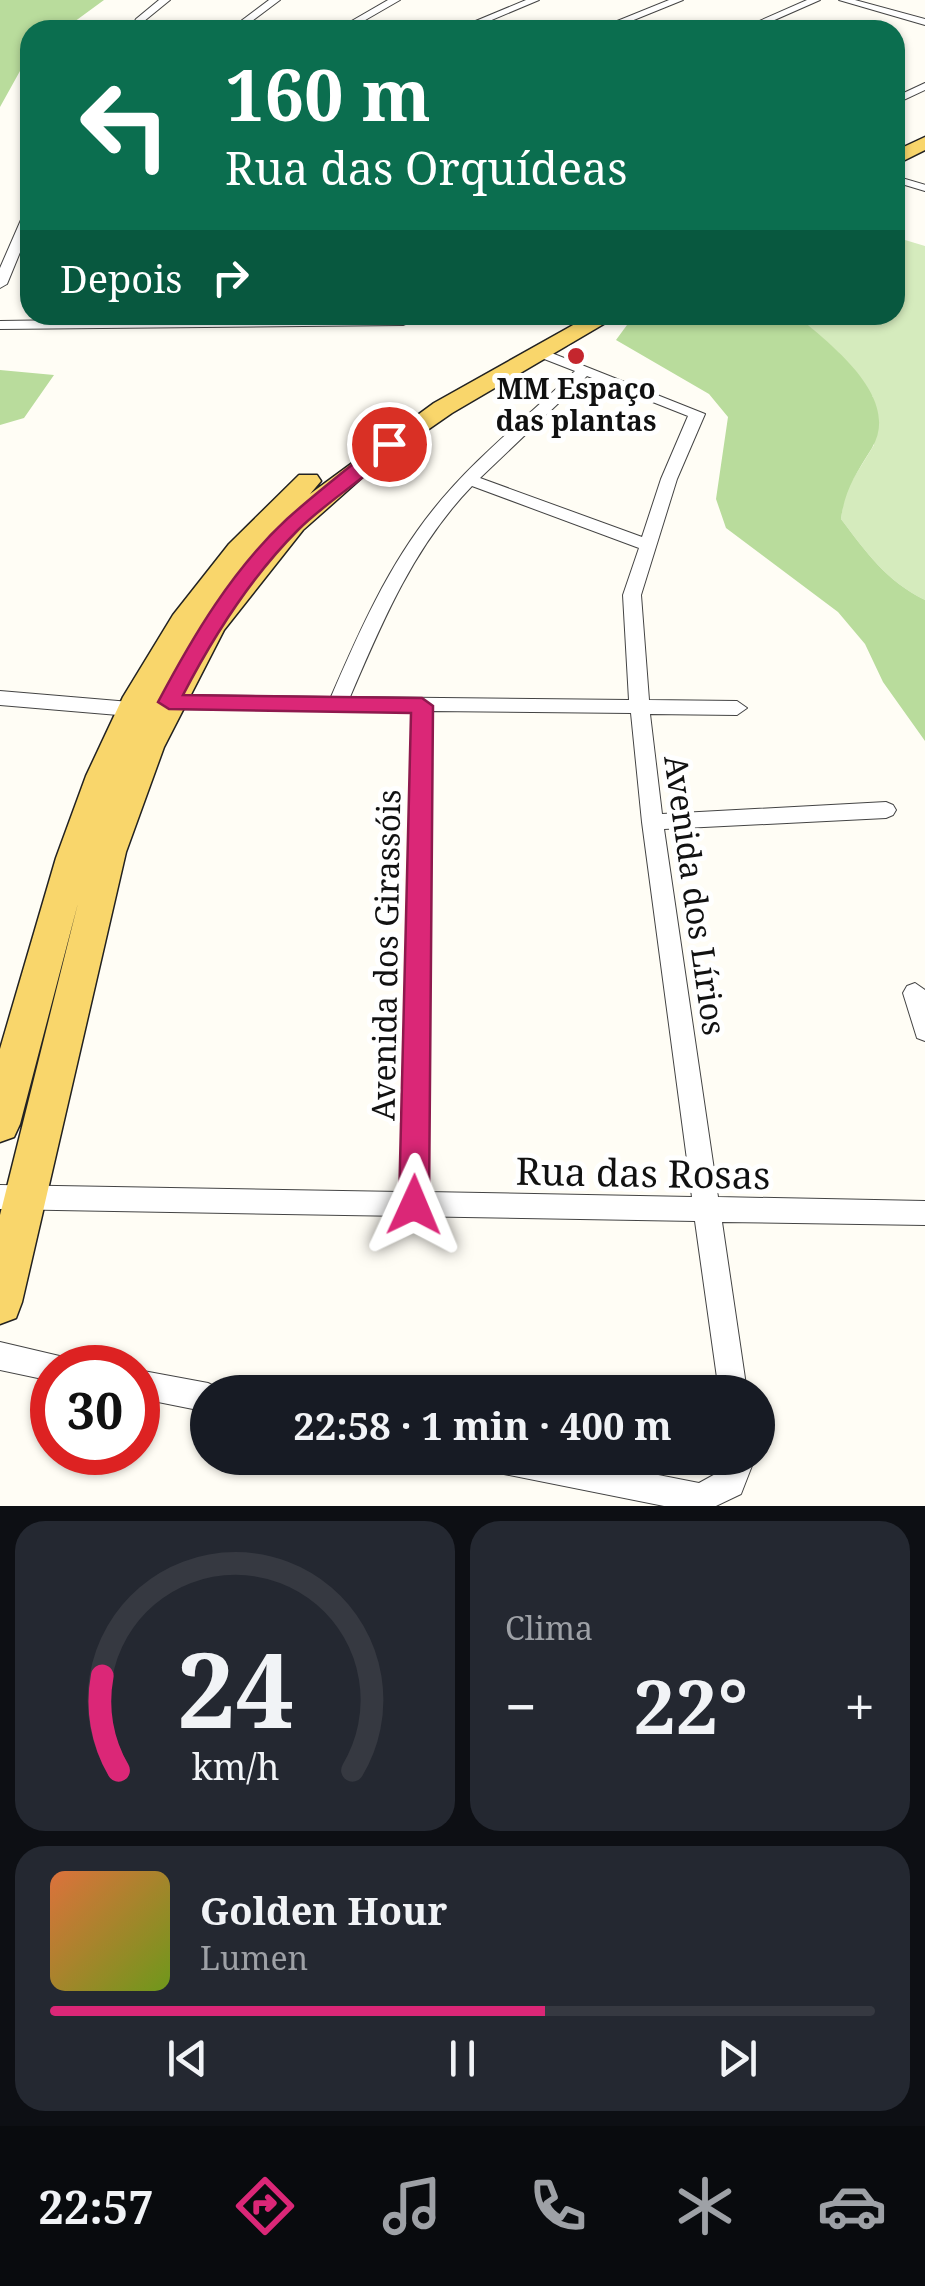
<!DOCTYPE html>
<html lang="pt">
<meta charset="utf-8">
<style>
:root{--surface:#171b24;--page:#242831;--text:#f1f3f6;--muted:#9ea1a6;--line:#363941;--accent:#db2777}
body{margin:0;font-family:"Noto Serif",serif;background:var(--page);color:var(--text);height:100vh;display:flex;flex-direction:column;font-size:38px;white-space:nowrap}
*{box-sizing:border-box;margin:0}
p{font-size:32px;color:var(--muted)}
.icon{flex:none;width:55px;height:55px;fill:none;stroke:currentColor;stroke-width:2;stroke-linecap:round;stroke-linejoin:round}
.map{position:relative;height:1506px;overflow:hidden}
.side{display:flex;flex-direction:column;gap:15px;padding:15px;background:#0d0f14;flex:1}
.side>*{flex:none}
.top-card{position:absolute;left:20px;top:20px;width:885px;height:305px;border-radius:30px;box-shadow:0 2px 8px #0004;background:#0b6e4f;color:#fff;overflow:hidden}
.speed{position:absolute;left:30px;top:1345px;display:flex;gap:20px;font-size:50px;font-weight:700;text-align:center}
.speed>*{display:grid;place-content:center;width:130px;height:130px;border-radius:50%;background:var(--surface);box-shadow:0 2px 8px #0004;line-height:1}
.speed .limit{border:15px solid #d22;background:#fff;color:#111}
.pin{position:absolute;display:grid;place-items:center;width:85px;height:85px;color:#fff;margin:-42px;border:5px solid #fff;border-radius:50%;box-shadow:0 2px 10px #0007}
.me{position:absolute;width:110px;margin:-55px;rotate:1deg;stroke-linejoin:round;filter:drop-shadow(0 0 8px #0008)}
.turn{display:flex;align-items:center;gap:35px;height:210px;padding:0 40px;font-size:45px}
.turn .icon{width:130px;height:130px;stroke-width:2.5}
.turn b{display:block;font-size:70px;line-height:85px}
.then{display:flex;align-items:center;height:95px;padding:0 40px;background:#0003;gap:20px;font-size:38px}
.big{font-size:75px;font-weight:700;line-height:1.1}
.side .card{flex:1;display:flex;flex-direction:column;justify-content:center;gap:15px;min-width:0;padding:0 35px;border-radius:30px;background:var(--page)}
.side .dial{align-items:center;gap:0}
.dial svg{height:260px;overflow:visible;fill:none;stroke:var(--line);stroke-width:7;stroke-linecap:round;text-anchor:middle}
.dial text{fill:var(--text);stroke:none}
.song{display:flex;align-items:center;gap:30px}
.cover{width:120px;height:120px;border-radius:15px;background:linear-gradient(135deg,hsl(20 70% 55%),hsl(80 70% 35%))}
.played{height:10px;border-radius:5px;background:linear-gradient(90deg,var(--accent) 60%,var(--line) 60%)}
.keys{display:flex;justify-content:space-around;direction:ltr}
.heat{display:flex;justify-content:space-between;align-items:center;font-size:55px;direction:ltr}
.side .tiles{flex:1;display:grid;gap:15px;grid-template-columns:1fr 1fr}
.card:last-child{grid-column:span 2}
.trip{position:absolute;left:190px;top:1375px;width:585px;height:100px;border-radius:50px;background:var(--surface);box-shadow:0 2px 8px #0004;font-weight:700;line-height:100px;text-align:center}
.tabs{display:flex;height:160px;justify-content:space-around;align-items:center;background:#090b0e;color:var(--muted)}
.tabs .icon{width:70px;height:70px}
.tabs .current{color:var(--accent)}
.tabs b{font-size:45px;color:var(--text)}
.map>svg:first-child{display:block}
.green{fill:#d5ebbd}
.forest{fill:#b9dc9c}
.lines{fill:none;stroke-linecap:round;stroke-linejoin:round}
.lane-casing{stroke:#444;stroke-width:8}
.street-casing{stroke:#444;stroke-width:2}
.primary-casing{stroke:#222;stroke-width:3}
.lane{stroke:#fff;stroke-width:6}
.street{fill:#fff;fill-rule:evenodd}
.primary{fill:#f9d66b;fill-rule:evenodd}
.route{fill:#db2777;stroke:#8e194d;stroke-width:2.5}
.poi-dot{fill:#c4262e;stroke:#fff;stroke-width:4}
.labels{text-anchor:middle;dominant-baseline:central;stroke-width:10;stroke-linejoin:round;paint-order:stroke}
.far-poi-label{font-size:28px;font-weight:bold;fill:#111;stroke:#fff}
.street-label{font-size:32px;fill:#111;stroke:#fff}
.near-street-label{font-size:38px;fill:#111;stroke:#fff}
</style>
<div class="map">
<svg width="925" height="1506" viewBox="0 0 925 1506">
<rect width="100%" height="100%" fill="#fffdf5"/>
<path class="green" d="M895,237L925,246V600C885,580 867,553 841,519L845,492L874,445L873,397L838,352L796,315H895Z"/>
<path class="forest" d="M0,0H104L63,30H30V53L0,107Z
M642,315H796C830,344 902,397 872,448C856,474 845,489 841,519C867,553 885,580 925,600V741L883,682L865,644L838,612L726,528L716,499L728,417L709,394L616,340L627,325Z
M0,370L54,375L24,418L0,425Z"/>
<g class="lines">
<g class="lane-casing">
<path id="lane" d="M895,179L925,188"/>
</g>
<g class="street-casing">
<path id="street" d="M159,0H170L143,22L140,30H130L136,19Z
M269,0H280L240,30H229Z
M388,0H400L348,30H336Z
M526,0H539L468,30H454Z
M669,0H683L609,30H595Z
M807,0H820L752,30H739Z
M839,0H855L925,19V25Z
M925,83V90L895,104V97Z
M30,209V228L7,284L0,288V268L24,213Z
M407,315H427L403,325L0,329V321Z
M539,348L705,414L677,479L641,595L649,700L737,701L747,708L737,715L650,714L662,814L886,802L893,805L896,810L893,815L886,818L664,829L718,1197L925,1201V1225L722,1222L747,1392H719L695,1221L0,1209V1185L401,1192L412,711L169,709L159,702L169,695L331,697C359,632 388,566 433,510C474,458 528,417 575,371L534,355V349ZM587,376L688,416L661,479L642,537L480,478ZM472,486L639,548L623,595L629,700L350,697C382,622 414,546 472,486ZM432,711L631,713L642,822L692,1197L427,1192Z
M0,691L130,702L140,709L130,716L0,705Z
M915,983L925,990V1041L917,1038L903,993L907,986Z
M0,1342L68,1358L72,1368H52V1381L0,1370Z
M138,1370L208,1383L218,1388L220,1392H208V1412L138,1398Z
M484,1458H572L699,1483L719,1472L725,1458H755L741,1494L716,1506H664L499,1473L488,1469Z"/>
</g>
<g class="primary-casing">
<path id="primary" d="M925,137V150L895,165V151Z
M591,315H619L452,413L374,467L303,530L224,630L164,747L126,852L22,1302L16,1318L0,1324V1215L78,903L20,1124L14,1137L0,1142V1049L56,858L86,776L123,697L173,615L229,544L299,475H317L321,481L310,494L434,403Z"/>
</g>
<use href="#lane" class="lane"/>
<use href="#street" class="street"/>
<use href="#primary" class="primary"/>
</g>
<path class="route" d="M383,440L398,444C370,477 329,499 298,530C250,578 214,635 183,695L422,698L433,706L429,1205L424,1215L414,1219L403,1215L399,1205L411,713L169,709L158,702C193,636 232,570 287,519C318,491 351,466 383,440Z"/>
<circle class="poi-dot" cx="576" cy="356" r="10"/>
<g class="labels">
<g class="far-poi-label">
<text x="576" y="388">MM Espaço<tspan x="576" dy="32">das plantas</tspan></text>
</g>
<g class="street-label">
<text transform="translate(696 895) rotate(82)">Avenida dos Lírios</text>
<text transform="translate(385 955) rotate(-89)">Avenida dos Girassóis</text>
</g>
<g class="near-street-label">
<text transform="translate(643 1172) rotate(1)">Rua das Rosas</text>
</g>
</g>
</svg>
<div class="speed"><div class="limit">30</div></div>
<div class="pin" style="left:389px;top:444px;background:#d93025"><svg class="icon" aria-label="arrive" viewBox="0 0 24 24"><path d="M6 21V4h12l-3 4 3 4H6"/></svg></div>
<svg class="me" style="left:414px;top:1205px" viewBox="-20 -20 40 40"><path d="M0-17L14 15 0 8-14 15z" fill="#db2777" stroke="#fff" stroke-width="4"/></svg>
<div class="trip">22:58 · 1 min · 400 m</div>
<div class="top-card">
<div class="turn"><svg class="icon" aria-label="left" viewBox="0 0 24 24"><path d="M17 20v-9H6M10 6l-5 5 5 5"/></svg><div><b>160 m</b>Rua das Orquídeas</div></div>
<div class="then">Depois<svg class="icon" aria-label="right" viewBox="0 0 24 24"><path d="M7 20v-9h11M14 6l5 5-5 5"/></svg></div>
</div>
</div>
<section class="side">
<div class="tiles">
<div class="card dial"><svg viewBox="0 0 100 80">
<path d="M14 69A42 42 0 1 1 86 69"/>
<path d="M14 69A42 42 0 0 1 9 40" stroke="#db2777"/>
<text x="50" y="56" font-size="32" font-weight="700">24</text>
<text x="50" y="72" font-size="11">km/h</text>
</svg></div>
<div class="card"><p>Clima</p>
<div class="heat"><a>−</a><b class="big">22°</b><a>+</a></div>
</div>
<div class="card">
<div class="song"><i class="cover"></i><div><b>Golden Hour</b><p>Lumen</p></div></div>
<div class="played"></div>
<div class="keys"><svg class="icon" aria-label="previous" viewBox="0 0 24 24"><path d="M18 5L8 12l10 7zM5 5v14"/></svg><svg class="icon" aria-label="pause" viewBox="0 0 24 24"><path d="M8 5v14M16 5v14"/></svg><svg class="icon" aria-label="next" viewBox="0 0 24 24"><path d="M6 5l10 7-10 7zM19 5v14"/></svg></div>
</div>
</div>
</section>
<nav class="tabs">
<b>22:57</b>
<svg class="icon current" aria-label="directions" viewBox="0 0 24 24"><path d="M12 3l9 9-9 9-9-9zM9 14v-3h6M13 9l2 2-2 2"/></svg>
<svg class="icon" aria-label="music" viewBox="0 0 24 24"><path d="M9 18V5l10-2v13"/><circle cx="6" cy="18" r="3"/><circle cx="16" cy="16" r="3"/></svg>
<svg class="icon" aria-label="phone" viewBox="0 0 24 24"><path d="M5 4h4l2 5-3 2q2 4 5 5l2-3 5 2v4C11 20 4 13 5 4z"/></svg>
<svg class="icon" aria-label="climate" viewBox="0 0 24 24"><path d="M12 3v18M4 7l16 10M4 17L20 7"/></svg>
<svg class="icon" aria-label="car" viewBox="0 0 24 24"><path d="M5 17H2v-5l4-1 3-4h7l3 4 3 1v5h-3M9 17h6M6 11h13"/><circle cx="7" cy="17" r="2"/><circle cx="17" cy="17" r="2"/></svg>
</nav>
